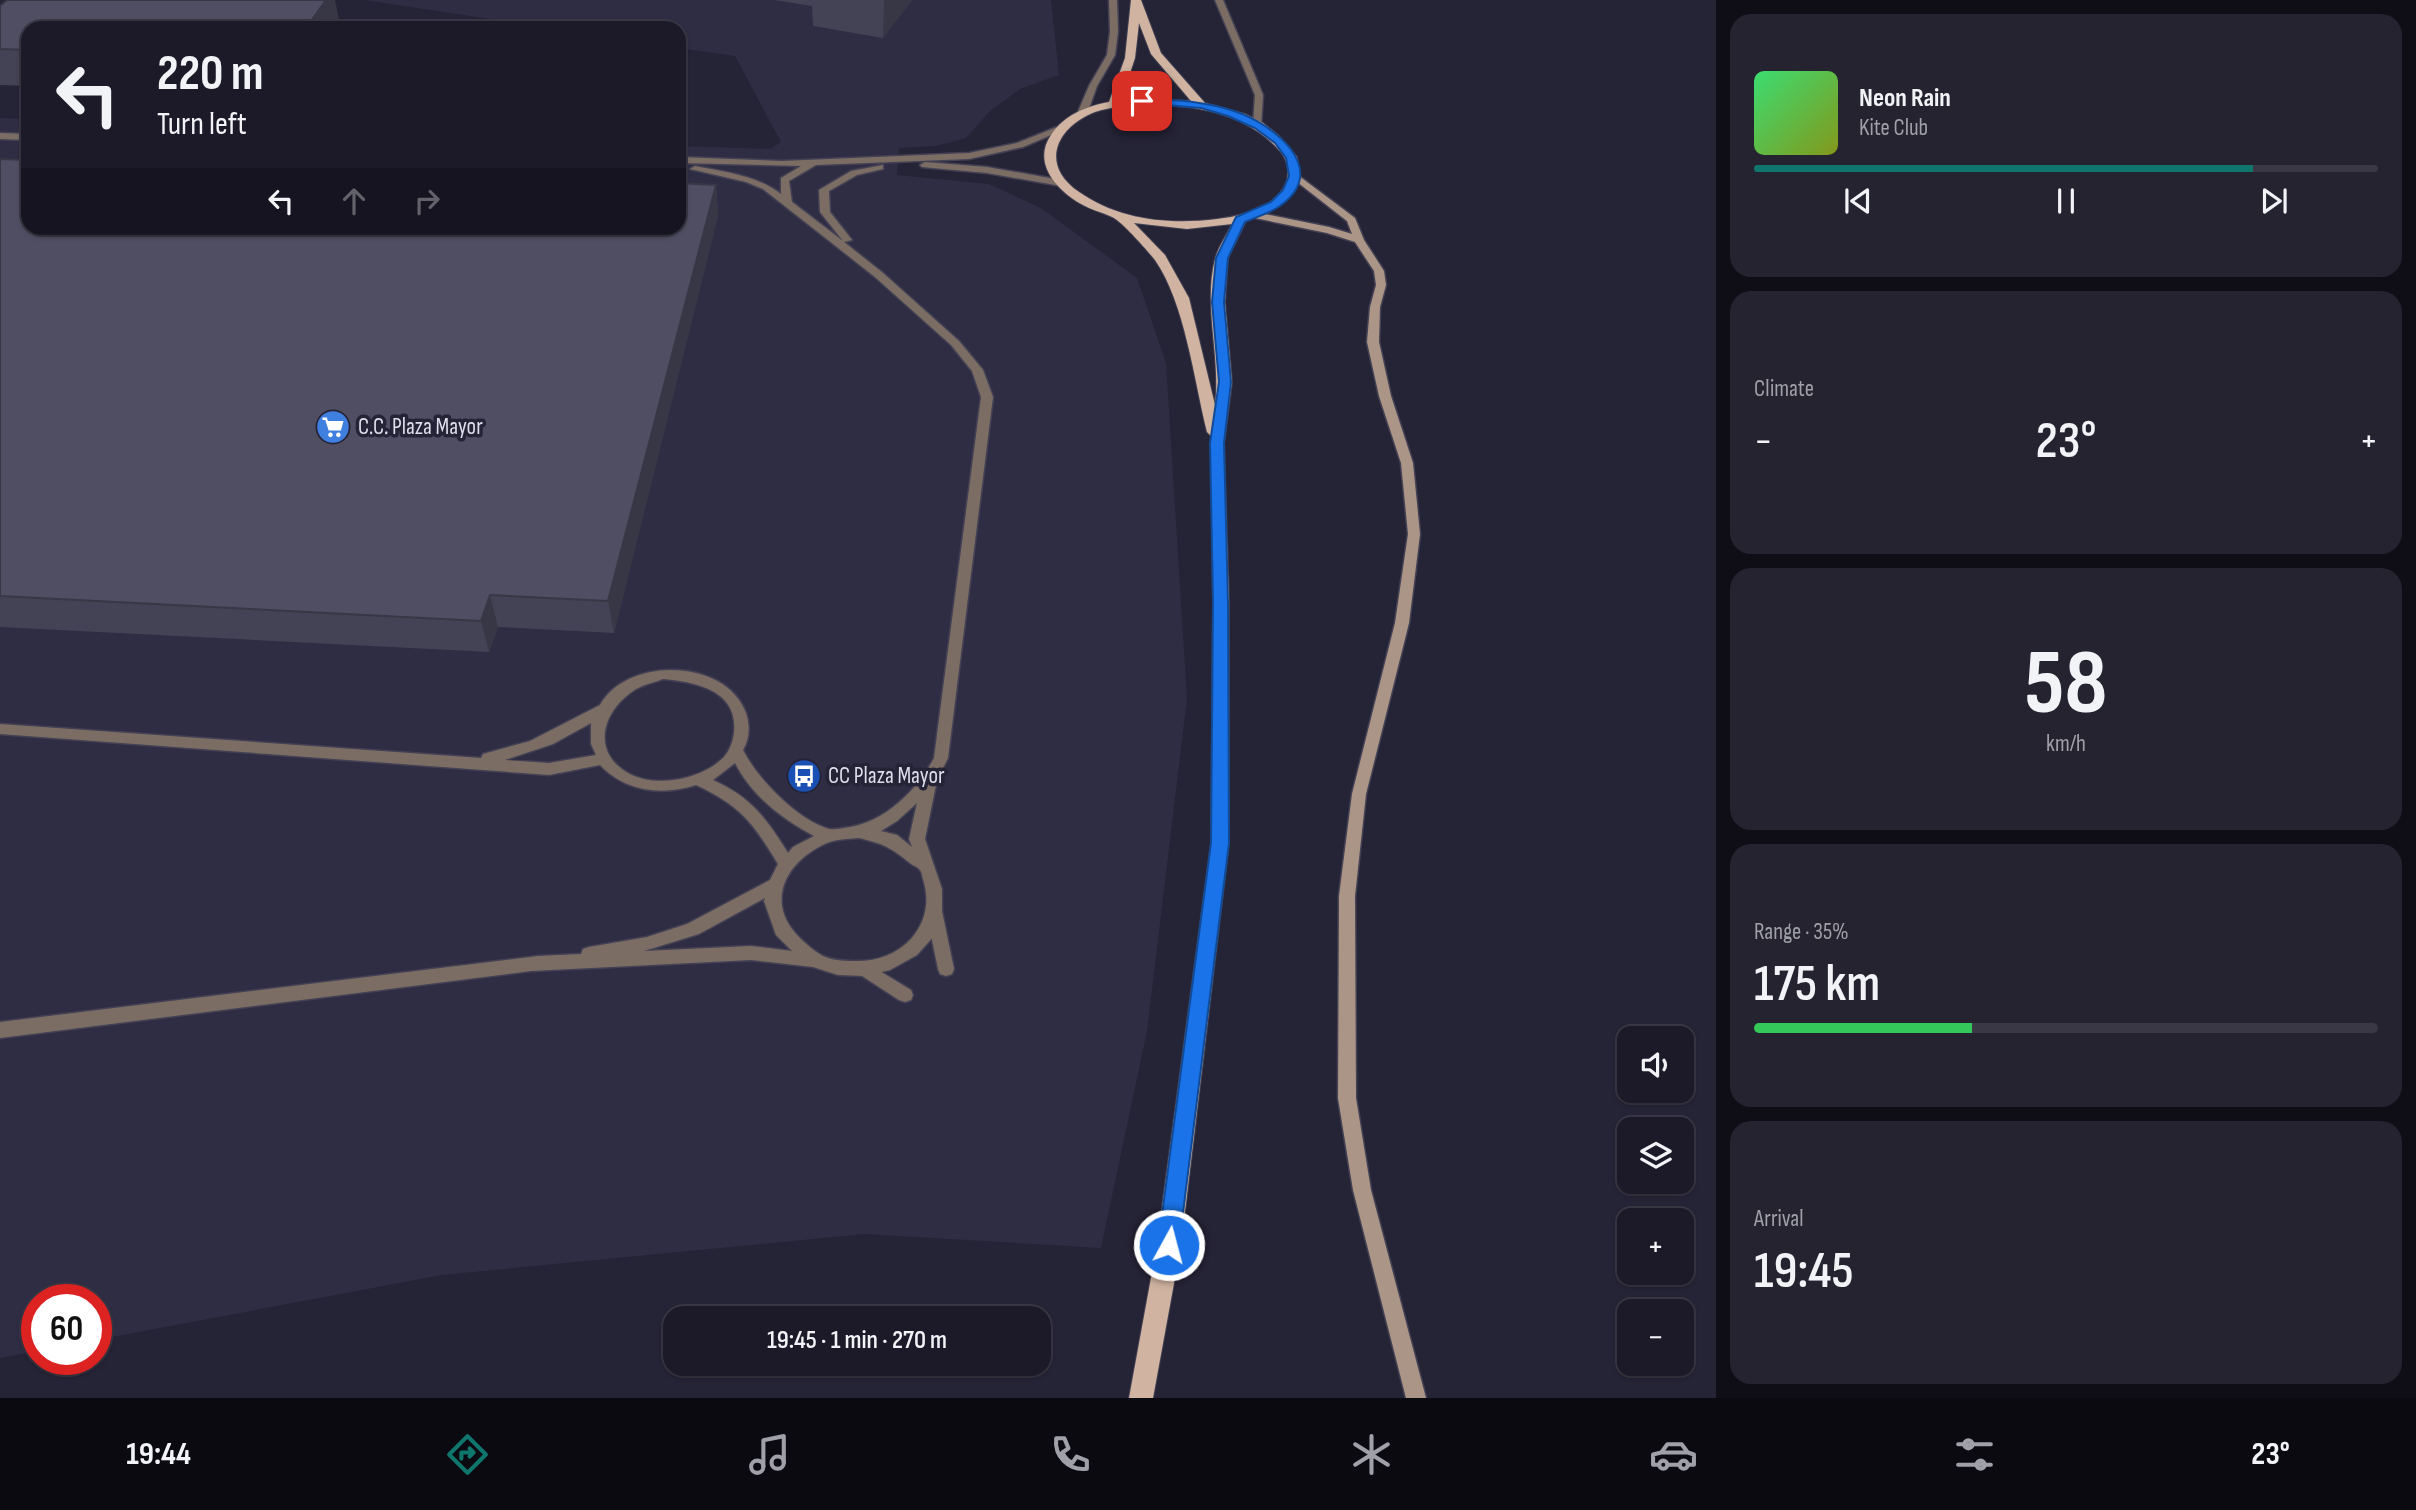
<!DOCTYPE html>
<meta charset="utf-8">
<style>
:root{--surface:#1c1a28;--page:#252330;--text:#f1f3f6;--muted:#a0a1a8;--line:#3a3845;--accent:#0f766e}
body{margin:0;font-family:"Sofia Sans Condensed",sans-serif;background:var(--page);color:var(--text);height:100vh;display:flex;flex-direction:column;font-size:26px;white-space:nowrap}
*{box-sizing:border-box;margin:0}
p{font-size:23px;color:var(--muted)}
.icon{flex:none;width:38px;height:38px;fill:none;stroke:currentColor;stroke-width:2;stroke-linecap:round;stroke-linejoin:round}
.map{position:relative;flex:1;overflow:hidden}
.side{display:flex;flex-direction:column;gap:14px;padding:14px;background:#0f0e16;width:700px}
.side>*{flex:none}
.top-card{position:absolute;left:21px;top:21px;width:665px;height:214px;border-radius:21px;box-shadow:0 2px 5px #0004,0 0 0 2px var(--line);background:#1c1a28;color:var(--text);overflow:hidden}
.tools{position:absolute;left:1617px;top:1026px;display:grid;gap:14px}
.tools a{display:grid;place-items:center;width:77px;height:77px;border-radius:14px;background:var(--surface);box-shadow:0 2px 5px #0004,0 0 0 2px var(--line);font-size:35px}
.speed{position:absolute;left:21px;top:1284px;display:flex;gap:14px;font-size:35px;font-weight:700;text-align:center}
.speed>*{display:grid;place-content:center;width:91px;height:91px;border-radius:50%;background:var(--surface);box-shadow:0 2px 5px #0004,0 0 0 2px var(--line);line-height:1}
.speed .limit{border:10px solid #d22;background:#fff;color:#111}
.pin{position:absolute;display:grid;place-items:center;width:60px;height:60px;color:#fff;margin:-30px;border-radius:14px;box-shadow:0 4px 10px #0006}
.me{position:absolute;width:77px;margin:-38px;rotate:7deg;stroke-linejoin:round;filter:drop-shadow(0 0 5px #0008)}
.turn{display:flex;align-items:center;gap:24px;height:147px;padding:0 21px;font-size:32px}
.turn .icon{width:91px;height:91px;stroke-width:2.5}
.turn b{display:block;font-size:49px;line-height:60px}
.lanes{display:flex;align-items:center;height:66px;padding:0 21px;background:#0003;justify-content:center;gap:35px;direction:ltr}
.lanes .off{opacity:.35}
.big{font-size:52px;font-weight:600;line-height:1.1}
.side .tile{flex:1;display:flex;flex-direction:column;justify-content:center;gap:10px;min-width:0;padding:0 24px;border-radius:21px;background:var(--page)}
.side .dial{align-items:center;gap:0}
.dial b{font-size:91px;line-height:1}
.song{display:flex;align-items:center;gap:21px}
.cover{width:84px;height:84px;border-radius:10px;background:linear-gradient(135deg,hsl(140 70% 55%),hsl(70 70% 35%))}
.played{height:7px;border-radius:4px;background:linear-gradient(90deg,var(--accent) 80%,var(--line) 80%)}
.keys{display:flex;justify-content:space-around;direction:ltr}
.heat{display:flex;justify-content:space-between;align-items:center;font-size:38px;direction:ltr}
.charge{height:10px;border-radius:5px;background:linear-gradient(90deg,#34c759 35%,var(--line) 0)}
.trip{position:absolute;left:663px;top:1306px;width:388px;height:70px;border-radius:21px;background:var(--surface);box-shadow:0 2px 5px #0004,0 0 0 2px var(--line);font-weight:600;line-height:70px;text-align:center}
.dock{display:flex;height:112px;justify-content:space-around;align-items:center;background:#0b0a10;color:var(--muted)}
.dock .icon{width:49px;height:49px}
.dock .current{color:var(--accent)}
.dock b{font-size:32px;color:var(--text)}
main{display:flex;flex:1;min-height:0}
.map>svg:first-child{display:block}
.built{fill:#2f2d44}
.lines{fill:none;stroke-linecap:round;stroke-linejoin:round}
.lane-casing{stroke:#434153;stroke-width:3}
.street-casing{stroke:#434153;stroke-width:3}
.secondary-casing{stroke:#434153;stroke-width:3}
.primary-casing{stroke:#434153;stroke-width:2}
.lane{fill:#7b6d64;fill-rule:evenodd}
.street{fill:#7b6d64;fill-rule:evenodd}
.secondary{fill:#ab9586;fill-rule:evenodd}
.primary{fill:#d0b4a1;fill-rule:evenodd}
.wall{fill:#444355}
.shaded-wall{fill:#373745}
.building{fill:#4f4e63;stroke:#373745;stroke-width:2}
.route{fill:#1a73e8;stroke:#114b97;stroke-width:2}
.labels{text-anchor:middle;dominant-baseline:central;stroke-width:7;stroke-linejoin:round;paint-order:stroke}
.poi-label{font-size:23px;fill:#dfdeeb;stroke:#252336;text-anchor:start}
</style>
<main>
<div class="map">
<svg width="1716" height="1398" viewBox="0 0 1716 1398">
<rect width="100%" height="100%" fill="#252336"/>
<path class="built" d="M364,0H1051L1059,75L1020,89L990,111L966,138L936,146L899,148L897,175L989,184L1041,208L1137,278L1166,363L1187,699L1147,1031L1101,1248L864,1234L442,1275L96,1340V1300H37V1351L0,1358V118L28,119V228H679V146L770,149L781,142L735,56L679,48V28H549Z"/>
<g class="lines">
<g class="lane-casing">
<path id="lane" d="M934,904L940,906L942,911L954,969L952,974L946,976L940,974L938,969L926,911L928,906Z
M865,962L911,990L913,995L911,1000L905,1002L899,1000L859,974L857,969L859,964Z"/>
</g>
<g class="street-casing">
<path id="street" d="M1109,0H1117L1118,32L1115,55L1097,86L1087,114L1082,117L1077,114L1089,86L1107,55L1110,32Z
M1215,0H1223L1263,95L1261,127L1253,125L1255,95Z
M1057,127L1065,129L1023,147L969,159L816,165L789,181L792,202L843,241L820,212L819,190L851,171L883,165V169L857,175L829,191L830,212L852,240L844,242L883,273L959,341L983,370L993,397L948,758L937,780L925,839L942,889V911L933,937L917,955L890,970L865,976L838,975L813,967L751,960L531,971L0,1038V1022L538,956L581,954L583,949L589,947L647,937L687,924L770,880L778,864C753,823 741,806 696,785C662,796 626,792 600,765L549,775L0,734V724L481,758L483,754L530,741L600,705C627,656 726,658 746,713C750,725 750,738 743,750C757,778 797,820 829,829C835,830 843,828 850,827C886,821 917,790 934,758L981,397L972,371L951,345L875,277L823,236L763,189L746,182L690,169L695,166C725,172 756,175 781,194V178L801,166L679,163V157L782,161L969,153L1017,143ZM663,679C695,682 739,690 734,733C733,741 730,750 724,757C703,779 656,789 628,773C591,752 602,712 633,691C641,685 653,683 663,679ZM591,723V744L596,755L549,763L505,760L553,744ZM735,763C752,796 782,819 814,836L793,847L788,853C766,818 751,797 713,780ZM917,803L909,839L912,847L897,835L881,831L897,821ZM859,838C884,844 890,847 910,863C913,866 917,866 919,869C922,871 922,876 923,879C930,901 926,922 911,939C896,955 875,962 853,961C828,961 820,957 801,939C764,904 784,862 827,843C836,839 848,839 859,838ZM765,898L764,901L776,935L792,951L751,946L644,951L699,934Z
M0,133L28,134V140L0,139Z
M925,162L987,167L1061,180L1066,183L1061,186L987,173L922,167L920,165Z"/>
</g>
<g class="secondary-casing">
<path id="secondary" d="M1295,173L1355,218L1364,240L1384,271L1386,285L1380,307L1379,342L1391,396L1413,463L1420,534L1409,623L1366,794L1355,896L1356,1098L1371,1190L1426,1398H1406L1353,1190L1338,1098L1339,896L1352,794L1395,623L1408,534L1401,463L1379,396L1367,342L1370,307L1376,285L1374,271L1355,242L1327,233L1255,218L1250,215L1255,212L1329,227L1352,234L1347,221L1292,178V174Z"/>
</g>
<g class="primary-casing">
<path id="primary" d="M1131,0H1141L1161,53L1205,103L1245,114L1263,123L1278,135L1297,157L1299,177L1291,195L1270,212L1246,221L1228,258L1225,302L1232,382L1224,443L1229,603V843L1181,1245L1153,1398H1129L1157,1245L1211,843L1213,603L1211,436L1207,432C1194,380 1185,303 1155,260C1147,250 1124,224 1114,218C1105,213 1094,211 1085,206C1059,193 1031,164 1051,135C1064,115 1087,106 1109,102L1125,58ZM1139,23L1151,54L1191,101L1142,98L1121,100L1135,58ZM1142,104C1192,105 1244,111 1279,150C1289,160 1291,177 1283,189C1269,210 1240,216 1217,219C1169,225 1119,220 1079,192C1039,165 1056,127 1095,112C1110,107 1126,106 1142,104ZM1134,223L1187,229L1232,224C1227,235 1218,247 1215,259C1203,306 1221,357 1215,405L1189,298L1165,255Z"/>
</g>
<use href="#lane" class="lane"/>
<use href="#street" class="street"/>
<use href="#secondary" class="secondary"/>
<use href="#primary" class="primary"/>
</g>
<path class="wall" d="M774,0H912L883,38L813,26L812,6Z
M0,6L342,27L28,28V86L0,85Z
M0,159L716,185L718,215L614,633L498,627L489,652L0,627Z"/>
<path class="shaded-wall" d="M326,0H335L341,28H306Z
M885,0H912L883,38L884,1Z
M716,185L718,215L614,633L608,601Z
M490,595L498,627L489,652L481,621Z"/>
<path class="building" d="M7,0H326L306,28H28V50L0,49V6Z
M0,159L28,160V228H679V183L716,185L608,601L490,595L481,621L0,596Z"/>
<path class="route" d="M1142,98C1174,100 1204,101 1234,111C1272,123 1332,169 1280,206C1270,213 1256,217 1245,222L1228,258L1224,302L1231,382L1224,443L1228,603L1229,843L1179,1245L1176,1252L1169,1255L1161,1252L1158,1245L1211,843L1213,603L1210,443L1219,382L1212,302L1216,258L1236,217L1271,202L1283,190L1289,176L1286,158L1275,143L1255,128L1228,116L1201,108L1139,103L1137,101Z"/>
<defs>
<g id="supermarket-disc" transform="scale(1.75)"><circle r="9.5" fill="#3f7fe0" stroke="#252336"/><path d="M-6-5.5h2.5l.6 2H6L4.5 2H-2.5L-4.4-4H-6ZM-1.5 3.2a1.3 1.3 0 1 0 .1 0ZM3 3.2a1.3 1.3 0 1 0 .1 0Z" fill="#fff"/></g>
<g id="bus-disc" transform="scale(1.75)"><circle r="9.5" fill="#1a4fb4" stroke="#252336"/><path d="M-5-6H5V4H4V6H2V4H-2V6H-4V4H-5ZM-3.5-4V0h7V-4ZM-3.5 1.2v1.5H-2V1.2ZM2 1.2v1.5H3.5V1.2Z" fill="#fff"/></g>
</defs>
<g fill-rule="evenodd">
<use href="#supermarket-disc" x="333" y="427"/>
<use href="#bus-disc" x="804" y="776"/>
</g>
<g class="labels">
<g class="poi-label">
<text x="358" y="427">C.C. Plaza Mayor</text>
<text x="828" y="776">CC Plaza Mayor</text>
</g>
</g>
</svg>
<div class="tools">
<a><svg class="icon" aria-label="sound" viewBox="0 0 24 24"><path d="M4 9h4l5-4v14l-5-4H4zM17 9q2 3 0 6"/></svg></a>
<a><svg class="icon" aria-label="layers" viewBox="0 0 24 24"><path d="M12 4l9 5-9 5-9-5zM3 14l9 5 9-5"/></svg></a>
<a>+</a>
<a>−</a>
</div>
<div class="speed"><div class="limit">60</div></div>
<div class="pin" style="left:1142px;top:101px;background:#d93025"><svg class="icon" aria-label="arrive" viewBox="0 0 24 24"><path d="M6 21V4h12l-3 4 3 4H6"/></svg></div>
<svg class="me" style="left:1169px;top:1245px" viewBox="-20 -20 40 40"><circle r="17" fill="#1a73e8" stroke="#fff" stroke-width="3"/><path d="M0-11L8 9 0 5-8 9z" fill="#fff"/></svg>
<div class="trip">19:45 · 1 min · 270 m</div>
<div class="top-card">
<div class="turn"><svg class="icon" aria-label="left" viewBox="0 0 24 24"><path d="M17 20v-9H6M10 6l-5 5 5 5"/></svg><div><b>220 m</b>Turn left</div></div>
<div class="lanes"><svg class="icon" aria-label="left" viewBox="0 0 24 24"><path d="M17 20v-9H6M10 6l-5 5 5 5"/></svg><svg class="icon off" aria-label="ahead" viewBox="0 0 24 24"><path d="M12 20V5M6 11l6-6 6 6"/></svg><svg class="icon off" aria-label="right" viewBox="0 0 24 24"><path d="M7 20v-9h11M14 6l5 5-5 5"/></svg></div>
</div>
</div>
<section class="side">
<div class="tile">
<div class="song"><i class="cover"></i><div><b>Neon Rain</b><p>Kite Club</p></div></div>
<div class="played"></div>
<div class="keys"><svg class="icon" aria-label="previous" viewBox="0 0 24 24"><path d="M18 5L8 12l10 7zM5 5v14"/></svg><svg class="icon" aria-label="pause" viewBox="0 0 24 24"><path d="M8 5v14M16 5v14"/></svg><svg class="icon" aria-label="next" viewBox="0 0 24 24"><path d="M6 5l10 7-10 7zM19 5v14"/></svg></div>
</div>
<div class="tile"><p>Climate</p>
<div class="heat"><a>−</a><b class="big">23°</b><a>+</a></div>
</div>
<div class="tile dial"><b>58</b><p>km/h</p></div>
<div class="tile"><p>Range · 35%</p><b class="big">175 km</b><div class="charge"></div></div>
<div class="tile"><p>Arrival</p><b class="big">19:45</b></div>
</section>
</main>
<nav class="dock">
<b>19:44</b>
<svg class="icon current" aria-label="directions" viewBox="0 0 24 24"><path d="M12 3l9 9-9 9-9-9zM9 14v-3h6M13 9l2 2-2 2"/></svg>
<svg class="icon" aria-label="music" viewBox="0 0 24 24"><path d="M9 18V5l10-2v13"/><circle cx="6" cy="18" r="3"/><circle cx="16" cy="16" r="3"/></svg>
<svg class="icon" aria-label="phone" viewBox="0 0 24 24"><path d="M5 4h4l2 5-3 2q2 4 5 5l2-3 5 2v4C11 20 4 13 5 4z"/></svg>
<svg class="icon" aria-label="climate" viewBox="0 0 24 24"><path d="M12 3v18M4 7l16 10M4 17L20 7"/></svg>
<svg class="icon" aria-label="car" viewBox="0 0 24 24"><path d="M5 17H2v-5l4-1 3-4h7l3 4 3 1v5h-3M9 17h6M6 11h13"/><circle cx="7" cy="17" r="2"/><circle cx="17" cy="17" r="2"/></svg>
<svg class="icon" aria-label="filters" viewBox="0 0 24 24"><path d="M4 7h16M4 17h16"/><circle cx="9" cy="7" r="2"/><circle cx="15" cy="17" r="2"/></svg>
<b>23°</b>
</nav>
